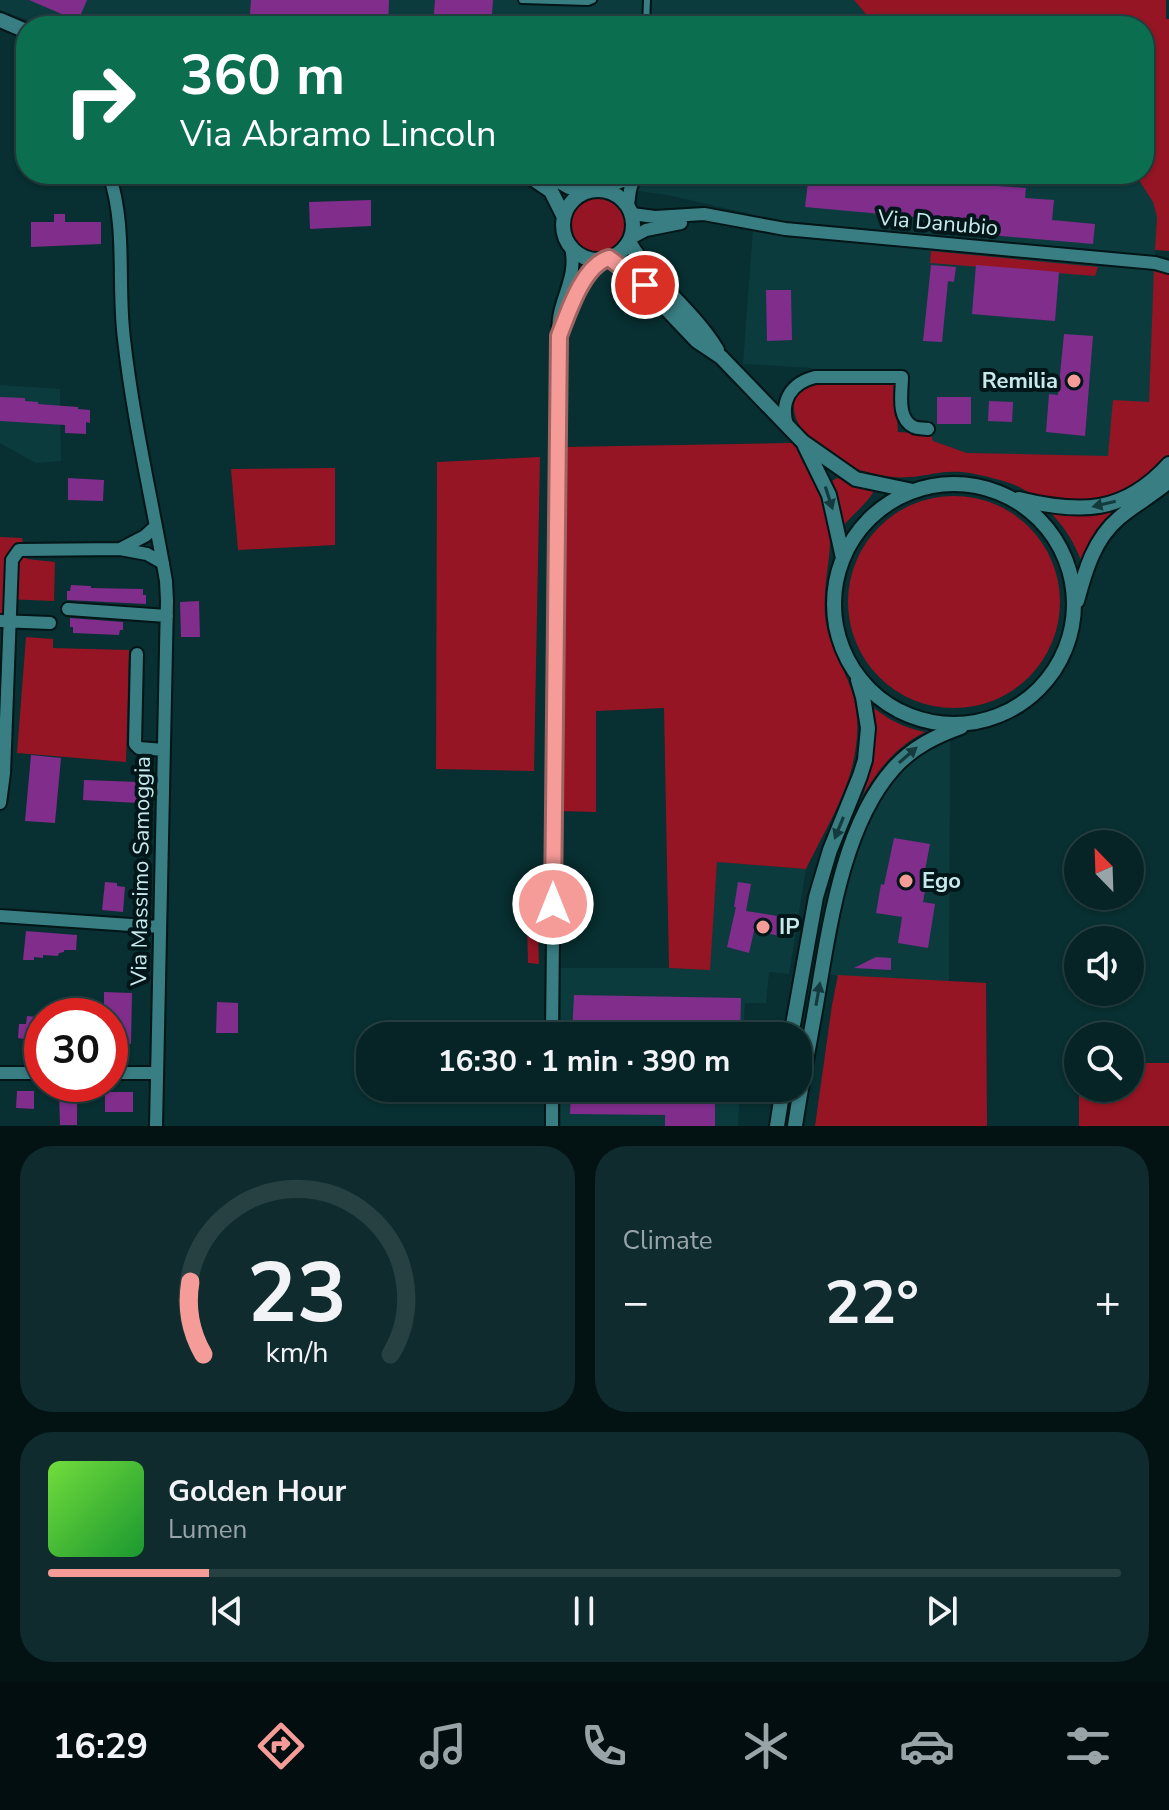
<!DOCTYPE html>
<meta charset="utf-8">
<style>
:root{--surface:#062325;--page:#0f2b2d;--text:#f1f3f6;--muted:#98a4a7;--line:#274042;--accent:#f59b98}
body{margin:0;font-family:"Nunito Sans",sans-serif;background:var(--page);color:var(--text);height:100vh;display:flex;flex-direction:column;font-size:30px;white-space:nowrap}
*{box-sizing:border-box;margin:0}
p{font-size:26px;color:var(--muted)}
.icon{flex:none;width:44px;height:44px;fill:none;stroke:currentColor;stroke-width:2;stroke-linecap:round;stroke-linejoin:round}
.map{position:relative;height:1126px;overflow:hidden}
.panel{display:flex;flex-direction:column;gap:20px;padding:20px;background:#031314;flex:1}
.panel>*{flex:none}
.banner{position:absolute;left:16px;top:16px;width:1138px;height:168px;border-radius:32px;box-shadow:0 2px 6px #0004,0 0 0 2px var(--line);background:#0b6e4f;color:#fff;overflow:hidden}
.needle{width:52px;rotate:337deg}
.controls{position:absolute;left:1064px;top:830px;display:grid;gap:16px}
.controls a{display:grid;place-items:center;width:80px;height:80px;border-radius:50%;background:var(--surface);box-shadow:0 2px 6px #0004,0 0 0 2px var(--line);font-size:40px}
.speed{position:absolute;left:24px;top:998px;display:flex;gap:16px;font-size:40px;font-weight:700;text-align:center}
.speed>*{display:grid;place-content:center;width:104px;height:104px;border-radius:50%;background:var(--surface);box-shadow:0 2px 6px #0004,0 0 0 2px var(--line);line-height:1}
.speed .limit{border:12px solid #d22;background:#fff;color:#111}
.pin{position:absolute;display:grid;place-items:center;width:68px;height:68px;color:#fff;margin:-34px;border:4px solid #fff;border-radius:50%;box-shadow:0 2px 8px #0007}
.me{position:absolute;width:88px;margin:-44px;rotate:0deg;stroke-linejoin:round;filter:drop-shadow(0 0 6px #0008)}
.turn{display:flex;align-items:center;gap:28px;height:168px;padding:0 32px;font-size:36px}
.turn .icon{width:104px;height:104px;stroke-width:2.5}
.turn b{display:block;font-size:56px;line-height:68px}
.big{font-size:60px;font-weight:700;line-height:1.1}
.panel .widget{flex:1;display:flex;flex-direction:column;justify-content:center;gap:12px;min-width:0;padding:0 28px;border-radius:32px;background:var(--page)}
.panel .dial{align-items:center;gap:0}
.dial svg{height:208px;overflow:visible;fill:none;stroke:var(--line);stroke-width:7;stroke-linecap:round;text-anchor:middle}
.dial text{fill:var(--text);stroke:none}
.song{display:flex;align-items:center;gap:24px}
.cover{width:96px;height:96px;border-radius:12px;background:linear-gradient(135deg,hsl(100 70% 55%),hsl(130 70% 35%))}
.played{height:8px;border-radius:4px;background:linear-gradient(90deg,var(--accent) 15%,var(--line) 15%)}
.keys{display:flex;justify-content:space-around;direction:ltr}
.heat{display:flex;justify-content:space-between;align-items:center;font-size:44px;direction:ltr}
.panel .tiles{flex:1;display:grid;gap:20px;grid-template-columns:1fr 1fr}
.widget:last-child{grid-column:span 2}
.trip{position:absolute;left:356px;top:1022px;width:456px;height:80px;border-radius:32px;background:var(--surface);box-shadow:0 2px 6px #0004,0 0 0 2px var(--line);font-weight:700;line-height:80px;text-align:center}
.tabs{display:flex;height:128px;justify-content:space-around;align-items:center;background:#020e0f;color:var(--muted)}
.tabs .icon{width:56px;height:56px}
.tabs .on{color:var(--accent)}
.tabs b{font-size:36px;color:var(--text)}
.map>svg:first-child{display:block}
.built{fill:#0c3b3e}
.green{fill:#951524}
.building{fill:#802d8c}
.lines{fill:none;stroke-linecap:round;stroke-linejoin:round}
.service-casing{stroke:#021517;stroke-width:10}
.minor-casing{stroke:#021517;stroke-width:16}
.tertiary-casing{stroke:#021517;stroke-width:18}
.service{stroke:#397e83;stroke-width:6}
.minor{stroke:#397e83;stroke-width:12}
.tertiary{stroke:#397e83;stroke-width:14}
.oneway{fill:#143a3d}
.route-casing{stroke:#9f6563;stroke-width:20}
.route{stroke:#f59b98;stroke-width:14}
.poi-dot{fill:#f59b98;stroke:#001618;stroke-width:3}
.labels{text-anchor:middle;dominant-baseline:central;stroke-width:8;stroke-linejoin:round;paint-order:stroke}
.street-label{font-size:22px;fill:#c8e9ec;stroke:#001618}
.poi-label{font-size:22px;font-weight:bold;fill:#c8e9ec;stroke:#001618;text-anchor:start}
</style>
<div class="map">
<svg width="1169" height="1126" viewBox="0 0 1169 1126">
<rect width="100%" height="100%" fill="#082f31"/>
<path class="built" d="M0,0H854L876,26H44L0,10Z
M573,174H1135L1153,202L1157,217L1149,402L1108,457L967,453L933,441L903,429L902,377H815L811,368L743,364L754,215L668,195L637,191L608,179Z
M0,385L60,389L61,461L36,463L0,443Z
M950,737L949,982L828,975L846,890L858,851L876,806L898,772L925,749Z
M717,862L806,869L789,974L769,972L766,1003H745L743,1036H561V968H669L709,969Z
M561,1088H740L738,1126H561Z"/>
<path class="green" d="M854,0H1166V19H1169V251L1155,250L1157,217L1153,202L1135,174H1144V26H876Z
M570 225a29 29 0 1 1 58 0a29 29 0 1 1-58 0Z
M931,251L1098,267L1095,276L930,263Z
M1154,268L1169,270V455C1135,493 1089,512 1039,497C1031,495 1024,489 1017,486C1003,480 985,476 970,473C944,469 934,475 910,477C893,479 873,474 856,469C844,465 829,458 819,449C803,436 780,404 805,389C822,379 874,385 895,385L898,432L931,434L933,441L967,453L1108,456L1113,400L1149,402Z
M794,443C818,470 834,522 829,557C826,582 822,604 827,629C832,649 843,667 850,686C857,704 859,726 856,746C851,789 825,830 806,869L717,862L710,970L669,968L664,708L596,711V812L559,811L564,447Z
M540,457L534,771L436,769L437,462Z
M335,468V545L238,550L231,469Z
M837,478L875,489C868,503 853,514 843,526L839,505L832,481Z
M848 602a106 106 0 1 1 212 0a106 106 0 1 1-212 0Z
M1125,505C1103,523 1091,536 1082,563C1075,544 1066,529 1052,514C1081,515 1098,516 1125,505Z
M0,537L22,538L27,559L55,562L54,601L5,599L4,614H0Z
M26,637L53,639V648L129,650L126,762L17,753Z
M870,705C887,719 904,728 925,732C897,746 879,768 863,795C874,764 879,737 870,705Z
M534,872H536L539,964L528,963L526,886Z
M838,975L986,983L987,1126H815L832,1005Z
M1130,1063H1169V1126H1079V1088H1130Z"/>
<path class="building" d="M29,0H87L78,21Z
M251,0H389L388,26H312L313,18L250,14Z
M435,0H493L491,26H433Z
M809,174H998L997,186L1026,188L1025,198L1054,200L1052,220L1095,224L1093,244L990,235L991,224L805,207Z
M371,200V226L310,229L309,202Z
M54,214H65V222H101V244L31,247V222H54Z
M931,265L956,267L954,282L948,281L942,342L923,341Z
M976,265L1059,272L1055,321L972,314Z
M766,290H791L792,340L767,341Z
M1064,334L1093,336L1085,436L1046,432L1049,394L1058,395Z
M0,397L25,398V401L38,402V404L78,407V409L90,410V423L86,422V434L65,433V425L0,421Z
M937,397H971V424H937Z
M989,401L1013,402L1012,422L988,421Z
M68,478L104,480L103,501L68,500Z
M71,585L91,586V588L143,589V595H146V604L67,600V591H70Z
M199,601L200,637H181L180,602Z
M70,618L123,622V630H120L119,635L73,633V627H70Z
M31,755L61,758L55,823L25,821Z
M84,780L139,782L138,803L83,800Z
M894,838L930,844L921,891H925L923,902L935,904L928,948L898,943L902,917L876,913L881,884L884,885Z
M105,882L117,883V886L125,887L123,912L102,910Z
M738,882L751,884L746,911L790,918L786,937L754,931L749,953L727,947L736,907H734Z
M26,931L77,935L76,950H64V952L59,953L58,956L43,955V958L34,957V960H23Z
M876,957L891,958V970L854,968Z
M104,992L132,993L131,1044L126,1043V1050H110V1016H104Z
M574,995L741,998L740,1036H572Z
M217,1002L238,1003V1033H216Z
M27,1016L37,1017L36,1022H42V1046L23,1045L24,1039L18,1038L19,1024H26Z
M571,1088H715V1126H665V1115L570,1114Z
M17,1091H34V1109L16,1108Z
M59,1091H77V1125H60Z
M105,1092H133V1112H105Z"/>
<g class="lines">
<g class="service-casing">
<path id="service" d="M522,0L588,2L593,0
M646,26L647,0"/>
</g>
<g class="minor-casing">
<path id="minor" d="M109,174C127,227 117,284 124,339C133,420 152,500 166,581L167,601L156,1126
M602,189L628,179L634,174
M628,205L630,190L635,174
M632,214L655,217L704,214L785,229L1155,263L1169,267
M631,238L646,230L681,223
M562,329L585,279L602,260
M787,425C780,401 791,383 815,377H902C902,392 896,419 914,427C918,429 923,428 928,429
M120,549L145,536L156,526
M68,609L167,616
M0,621L50,623
M137,654L135,744L139,748L164,750
M0,803L4,773L12,560L19,550L120,549L147,554L163,563
M0,916L160,927
M552,1036L559,336C554,304 579,281 571,248
M0,1073H42
M110,1073H157
M552,1126V1088"/>
</g>
<g class="tertiary-casing">
<path id="tertiary" d="M0,20L26,31
M526,174L551,191L564,217
M547,174L569,187L587,191
M563 225a35 35 0 1 1 70 0a35 35 0 1 1-70 0Z
M629,242C653,283 693,310 717,350
M609,258L638,279L697,341L721,357L803,442L856,479L913,491
M805,446L829,495L843,558
M834 604a120 120 0 1 1 240 0a120 120 0 1 1-240 0Z
M1019,499C1080,514 1124,514 1169,464
M1077,601C1085,571 1094,539 1119,518C1134,505 1153,495 1169,481
M791,1036L816,897L830,850L860,776L865,760L868,728L863,697L858,680
M777,1126L783,1088
M795,1126C801,1085 809,1045 816,1005C829,929 842,826 894,768C913,747 936,736 961,727"/>
</g>
<use href="#service" class="service"/>
<use href="#minor" class="minor"/>
<use href="#tertiary" class="tertiary"/>
</g>
<defs><path id="oneway-solid" d="M-6-.8H1V-3.2L6.5 0L1 3.2V.8H-6Z" transform="scale(2)"/></defs>
<g class="oneway">
<use href="#oneway-solid" transform="translate(829 498) rotate(72)"/>
<use href="#oneway-solid" transform="translate(1104 504) rotate(167)"/>
<use href="#oneway-solid" transform="translate(908 755) rotate(-41)"/>
<use href="#oneway-solid" transform="translate(839 828) rotate(112)"/>
<use href="#oneway-solid" transform="translate(818 994) rotate(-80)"/>
</g>
<g class="lines">
<g class="route-casing">
<path id="route" d="M553,904L559,336C568,313 583,265 609,258L645,285"/>
</g>
<use href="#route" class="route"/>
</g>
<g class="poi-dot">
<circle cx="1074" cy="381" r="8"/>
<circle cx="906" cy="881" r="8"/>
<circle cx="763" cy="927" r="8"/>
</g>
<g class="labels">
<g class="street-label">
<text transform="translate(938 223) rotate(5)">Via Danubio</text>
<text transform="translate(141 871) rotate(-89)">Via Massimo Samoggia</text>
</g>
<g class="poi-label">
<text x="1058" y="381" text-anchor="end">Remilia</text>
<text x="922" y="881">Ego</text>
<text x="779" y="927">IP</text>
</g>
</g>
</svg>
<div class="controls">
<a><svg class="needle" viewBox="-14 -14 28 28"><path d="M0-13l5 13h-10z" fill="#e53935"/><path d="M0 13l5-13h-10z" fill="#98a4a7"/></svg></a>
<a><svg class="icon" aria-label="sound" viewBox="0 0 24 24"><path d="M4 9h4l5-4v14l-5-4H4zM17 9q2 3 0 6"/></svg></a>
<a><svg class="icon" aria-label="search" viewBox="0 0 24 24"><circle cx="10" cy="10" r="6"/><path d="M15 15l6 6"/></svg></a>
</div>
<div class="speed"><div class="limit">30</div></div>
<div class="pin" style="left:645px;top:285px;background:#d93025"><svg class="icon" aria-label="arrive" viewBox="0 0 24 24"><path d="M6 21V4h12l-3 4 3 4H6"/></svg></div>
<svg class="me" style="left:553px;top:904px" viewBox="-20 -20 40 40"><circle r="17" fill="#f59b98" stroke="#fff" stroke-width="3"/><path d="M0-11L8 9 0 5-8 9z" fill="#fff"/></svg>
<div class="trip">16:30 · 1 min · 390 m</div>
<div class="banner">
<div class="turn"><svg class="icon" aria-label="right" viewBox="0 0 24 24"><path d="M7 20v-9h11M14 6l5 5-5 5"/></svg><div><b>360 m</b>Via Abramo Lincoln</div></div>
</div>
</div>
<section class="panel">
<div class="tiles">
<div class="widget dial"><svg viewBox="0 0 100 80">
<path d="M14 69A42 42 0 1 1 86 69"/>
<path d="M14 69A42 42 0 0 1 9 41" stroke="#f59b98"/>
<text x="50" y="56" font-size="32" font-weight="700">23</text>
<text x="50" y="72" font-size="11">km/h</text>
</svg></div>
<div class="widget"><p>Climate</p>
<div class="heat"><a>−</a><b class="big">22°</b><a>+</a></div>
</div>
<div class="widget">
<div class="song"><i class="cover"></i><div><b>Golden Hour</b><p>Lumen</p></div></div>
<div class="played"></div>
<div class="keys"><svg class="icon" aria-label="previous" viewBox="0 0 24 24"><path d="M18 5L8 12l10 7zM5 5v14"/></svg><svg class="icon" aria-label="pause" viewBox="0 0 24 24"><path d="M8 5v14M16 5v14"/></svg><svg class="icon" aria-label="next" viewBox="0 0 24 24"><path d="M6 5l10 7-10 7zM19 5v14"/></svg></div>
</div>
</div>
</section>
<nav class="tabs">
<b>16:29</b>
<svg class="icon on" aria-label="directions" viewBox="0 0 24 24"><path d="M12 3l9 9-9 9-9-9zM9 14v-3h6M13 9l2 2-2 2"/></svg>
<svg class="icon" aria-label="music" viewBox="0 0 24 24"><path d="M9 18V5l10-2v13"/><circle cx="6" cy="18" r="3"/><circle cx="16" cy="16" r="3"/></svg>
<svg class="icon" aria-label="phone" viewBox="0 0 24 24"><path d="M5 4h4l2 5-3 2q2 4 5 5l2-3 5 2v4C11 20 4 13 5 4z"/></svg>
<svg class="icon" aria-label="climate" viewBox="0 0 24 24"><path d="M12 3v18M4 7l16 10M4 17L20 7"/></svg>
<svg class="icon" aria-label="car" viewBox="0 0 24 24"><path d="M5 17H2v-5l4-1 3-4h7l3 4 3 1v5h-3M9 17h6M6 11h13"/><circle cx="7" cy="17" r="2"/><circle cx="17" cy="17" r="2"/></svg>
<svg class="icon" aria-label="filters" viewBox="0 0 24 24"><path d="M4 7h16M4 17h16"/><circle cx="9" cy="7" r="2"/><circle cx="15" cy="17" r="2"/></svg>
</nav>
